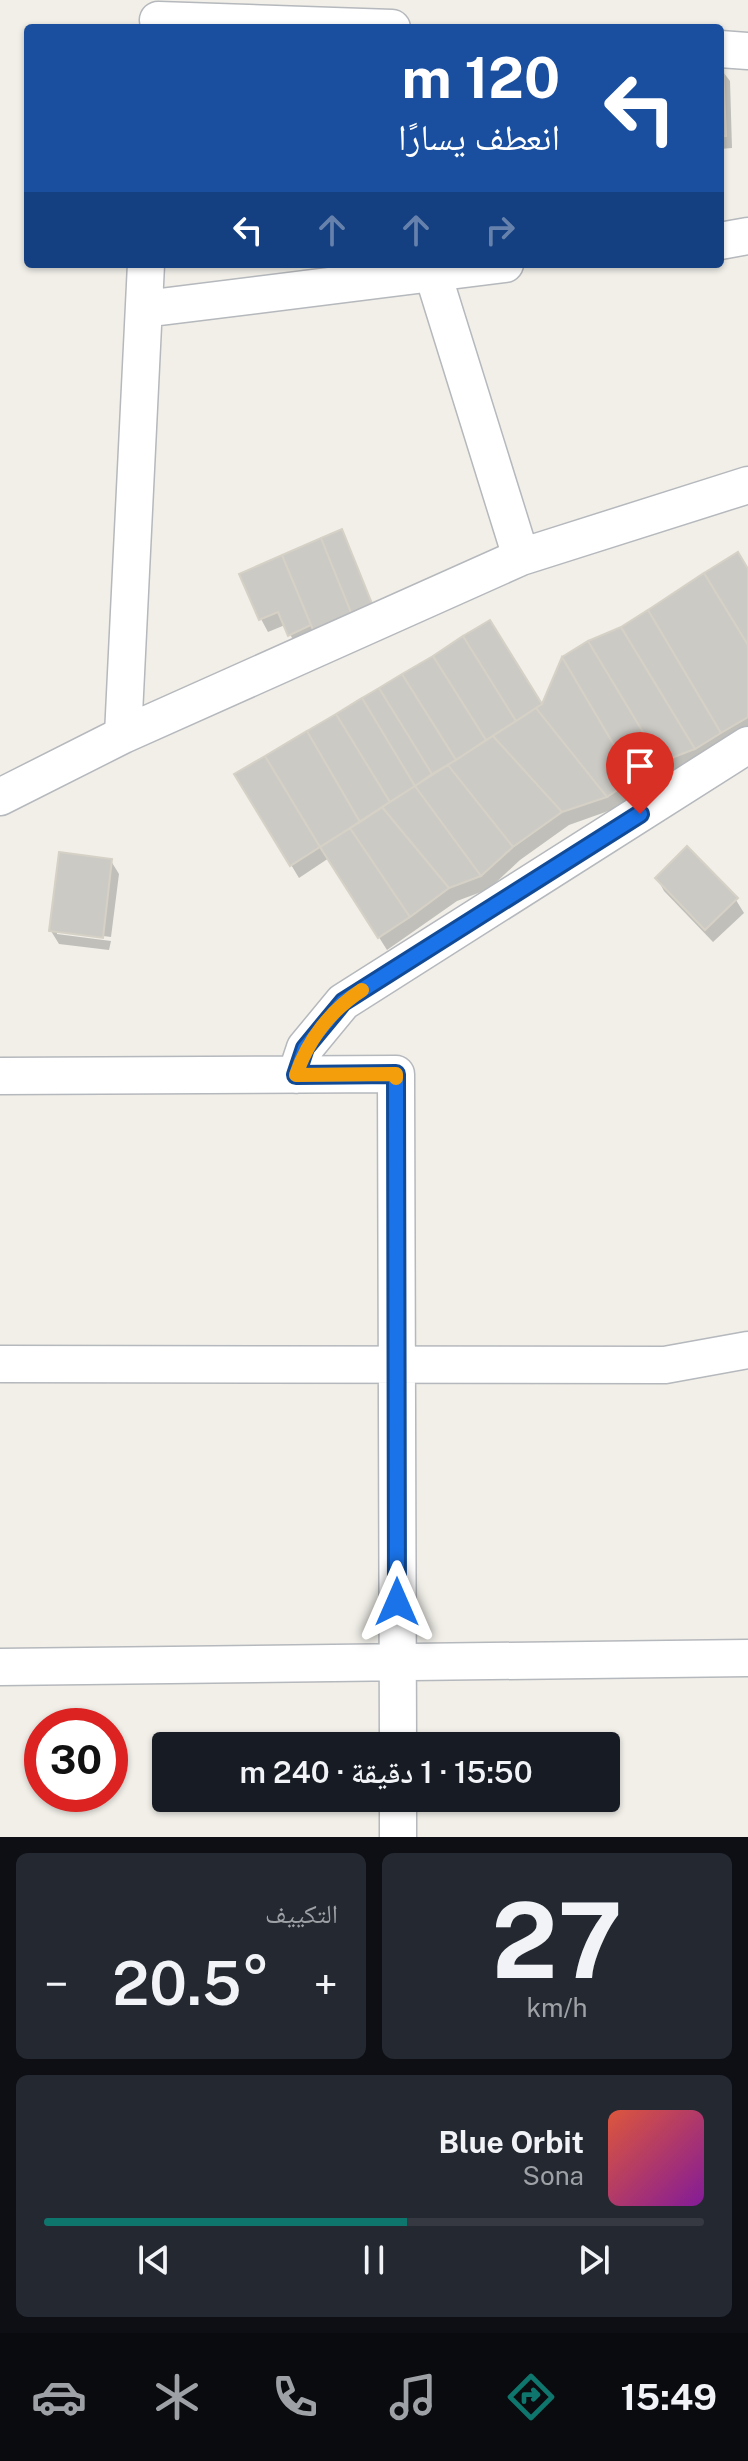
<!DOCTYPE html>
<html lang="ar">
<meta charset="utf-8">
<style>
:root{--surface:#171b24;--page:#242831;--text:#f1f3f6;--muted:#9ea1a6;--line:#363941;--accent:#0f766e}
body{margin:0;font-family:"Public Sans","Noto Naskh Arabic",sans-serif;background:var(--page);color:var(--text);direction:rtl;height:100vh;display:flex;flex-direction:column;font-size:30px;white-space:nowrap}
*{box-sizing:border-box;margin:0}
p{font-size:26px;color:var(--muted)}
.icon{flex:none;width:44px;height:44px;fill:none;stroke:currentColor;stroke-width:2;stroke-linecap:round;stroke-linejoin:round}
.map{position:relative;height:1837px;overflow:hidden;direction:ltr}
.sheet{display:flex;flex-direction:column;gap:16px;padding:16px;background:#0d0f14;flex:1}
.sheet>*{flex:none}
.top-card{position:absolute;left:24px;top:24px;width:700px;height:244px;border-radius:8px;box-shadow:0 2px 6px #0004;direction:rtl;background:#1a4fa0;color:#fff;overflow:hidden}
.speed{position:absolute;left:24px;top:1708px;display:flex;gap:16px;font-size:40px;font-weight:700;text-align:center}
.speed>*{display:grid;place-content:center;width:104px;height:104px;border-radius:50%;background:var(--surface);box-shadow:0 2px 6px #0004;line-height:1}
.speed .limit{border:12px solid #d22;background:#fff;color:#111}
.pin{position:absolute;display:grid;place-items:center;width:68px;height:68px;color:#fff;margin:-82px -34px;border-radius:50% 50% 50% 0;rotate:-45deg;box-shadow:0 0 8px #0007}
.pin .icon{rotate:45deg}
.me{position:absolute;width:88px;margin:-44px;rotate:0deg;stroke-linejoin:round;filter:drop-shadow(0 0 6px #0008)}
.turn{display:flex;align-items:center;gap:28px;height:168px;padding:0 32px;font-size:36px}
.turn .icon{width:104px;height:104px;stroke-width:2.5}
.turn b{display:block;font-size:56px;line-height:68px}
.lanes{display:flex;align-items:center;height:76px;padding:0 32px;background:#0003;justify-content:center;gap:40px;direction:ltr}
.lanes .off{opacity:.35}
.big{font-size:60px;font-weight:600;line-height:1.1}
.sheet .tile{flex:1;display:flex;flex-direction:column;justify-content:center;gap:12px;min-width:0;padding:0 28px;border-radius:12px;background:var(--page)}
.sheet .dial{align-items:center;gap:0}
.dial b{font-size:104px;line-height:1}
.song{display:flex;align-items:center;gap:24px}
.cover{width:96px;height:96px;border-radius:12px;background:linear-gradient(135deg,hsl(10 70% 55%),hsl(290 70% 35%))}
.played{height:8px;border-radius:4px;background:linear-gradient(90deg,var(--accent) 55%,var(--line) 55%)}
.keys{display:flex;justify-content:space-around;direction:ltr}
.heat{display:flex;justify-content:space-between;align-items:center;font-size:44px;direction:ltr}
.sheet .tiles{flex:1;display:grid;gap:16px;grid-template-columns:1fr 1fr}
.tile:last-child{grid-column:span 2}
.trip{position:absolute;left:152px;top:1732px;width:468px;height:80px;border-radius:8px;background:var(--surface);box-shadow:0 2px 6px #0004;font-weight:600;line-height:80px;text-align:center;direction:rtl}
.tab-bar{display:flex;height:128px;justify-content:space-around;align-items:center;background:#090b0e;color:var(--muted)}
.tab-bar .icon{width:56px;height:56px}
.tab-bar .selected{color:var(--accent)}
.tab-bar b{font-size:36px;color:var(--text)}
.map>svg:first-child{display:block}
.shadow{fill:#0003}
.building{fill:#cccac5;stroke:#d6d1c6;stroke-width:2}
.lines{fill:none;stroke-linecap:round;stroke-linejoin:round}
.minor-casing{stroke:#b5b8bc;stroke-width:39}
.minor{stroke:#fff;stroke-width:36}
.route-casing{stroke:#114b97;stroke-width:20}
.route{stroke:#1a73e8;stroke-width:14}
.slow{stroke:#f59e0b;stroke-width:14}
</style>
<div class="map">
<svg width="748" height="1837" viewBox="0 0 748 1837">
<rect width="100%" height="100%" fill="#f1efe8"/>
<path class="shadow" d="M720,68L730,81L732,148L720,149Z
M341,532L383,630L297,647L285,625L268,632L261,619Z
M748,573V734L614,809L569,825L520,860L489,889L457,901L387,950L329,858L299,878L237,775L489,623L543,708Z
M687,849L736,900L744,913L713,942L664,891L657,878Z
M111,861L119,874L111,937L57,930V934L111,941L109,950L59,944L51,931Z"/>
<path class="building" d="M720,66H723L726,136H720Z
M342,529L377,616L356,625L321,538Z
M321,538L356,625L318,642L282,555Z
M738,552L748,569V645L704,573Z
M282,555L311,625L288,636L278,612L259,620L239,574Z
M704,573L748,645V717L721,733L648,610Z
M648,610L721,733L695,749L621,627Z
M490,620L542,704L516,721L463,636Z
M621,627L695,749L661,762L588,641Z
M463,636L516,721L486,740L433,656Z
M588,641L661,762L634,779L562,657Z
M433,656L486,740L456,760L402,674Z
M562,657L634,779L607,797L536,708L542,704Z
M402,674L456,760L432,774L379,688Z
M379,688L432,774L415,786L362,698Z
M362,698L415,786L390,802L336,714Z
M536,708L607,797L562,812L493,736Z
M336,714L390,802L360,822L307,731Z
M307,731L360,822L320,847L265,756Z
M493,736L562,812L513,847L448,765Z
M265,756L320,847L290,866L234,774Z
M448,765L513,847L481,876L415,786Z
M415,786L481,876L449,888L382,807Z
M382,807L449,888L410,917L350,828Z
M350,828L410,917L378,938L320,847Z
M687,846L738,898L705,930L655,878Z
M59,852L112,859L103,938L49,931Z"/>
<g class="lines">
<g class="minor-casing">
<path id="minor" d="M158,20L392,28
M720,49L748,51
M720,241L748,236
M432,271L521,557
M144,309L505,264
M123,735L146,264
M0,797L123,735L521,557L748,485
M296,1075L305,1048L343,1002L748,745
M0,1076L396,1074L398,1746
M0,1364L665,1365L748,1350
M0,1667L748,1658
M398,1798V1837"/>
</g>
<use href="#minor" class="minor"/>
</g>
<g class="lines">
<g class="route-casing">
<path id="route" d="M397,1602L396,1074L296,1075L305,1048L343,1002L640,814"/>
</g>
<use href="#route" class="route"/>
<path class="slow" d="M362,990C331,1010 308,1040 296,1075L396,1074V1078"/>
</g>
</svg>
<div class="speed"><div class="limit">30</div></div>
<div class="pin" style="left:640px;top:814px;background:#d93025"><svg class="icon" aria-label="arrive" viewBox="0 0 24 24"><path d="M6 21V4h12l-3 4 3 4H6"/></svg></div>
<svg class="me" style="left:397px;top:1602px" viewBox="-20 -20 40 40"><path d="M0-17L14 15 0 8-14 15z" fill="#1a73e8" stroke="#fff" stroke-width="4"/></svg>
<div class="trip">15:50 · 1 دقيقة · 240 m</div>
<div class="top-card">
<div class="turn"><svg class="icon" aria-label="left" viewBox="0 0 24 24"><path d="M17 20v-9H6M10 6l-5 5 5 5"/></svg><div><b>120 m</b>انعطف يسارًا</div></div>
<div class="lanes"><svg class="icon" aria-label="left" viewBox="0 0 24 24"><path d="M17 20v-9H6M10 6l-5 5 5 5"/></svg><svg class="icon off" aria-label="ahead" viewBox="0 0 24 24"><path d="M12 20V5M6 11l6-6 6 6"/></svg><svg class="icon off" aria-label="ahead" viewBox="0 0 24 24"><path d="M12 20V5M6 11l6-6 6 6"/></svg><svg class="icon off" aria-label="right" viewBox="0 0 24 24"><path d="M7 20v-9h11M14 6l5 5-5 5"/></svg></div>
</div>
</div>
<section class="sheet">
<div class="tiles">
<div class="tile dial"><b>27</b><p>km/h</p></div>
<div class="tile"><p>التكييف</p>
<div class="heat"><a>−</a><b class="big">20.5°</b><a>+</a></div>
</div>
<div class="tile">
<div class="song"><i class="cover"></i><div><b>Blue Orbit</b><p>Sona</p></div></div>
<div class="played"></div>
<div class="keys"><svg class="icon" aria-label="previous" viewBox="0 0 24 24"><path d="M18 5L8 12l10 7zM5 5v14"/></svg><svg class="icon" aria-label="pause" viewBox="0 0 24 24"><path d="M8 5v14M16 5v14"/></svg><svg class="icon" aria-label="next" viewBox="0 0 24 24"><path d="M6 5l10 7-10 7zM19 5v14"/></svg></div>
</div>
</div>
</section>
<nav class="tab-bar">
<b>15:49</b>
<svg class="icon selected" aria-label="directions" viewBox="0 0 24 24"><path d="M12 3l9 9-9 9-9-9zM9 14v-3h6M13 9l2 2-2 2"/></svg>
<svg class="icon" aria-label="music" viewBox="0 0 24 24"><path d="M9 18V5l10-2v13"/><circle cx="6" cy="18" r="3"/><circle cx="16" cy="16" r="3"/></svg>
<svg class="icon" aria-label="phone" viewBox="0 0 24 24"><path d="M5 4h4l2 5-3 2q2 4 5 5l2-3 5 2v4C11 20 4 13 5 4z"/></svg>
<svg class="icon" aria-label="climate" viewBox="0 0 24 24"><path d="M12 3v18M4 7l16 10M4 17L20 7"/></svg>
<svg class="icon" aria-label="car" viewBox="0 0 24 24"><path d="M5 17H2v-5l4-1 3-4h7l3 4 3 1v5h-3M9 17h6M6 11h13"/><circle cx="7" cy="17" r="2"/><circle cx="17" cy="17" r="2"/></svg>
</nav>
